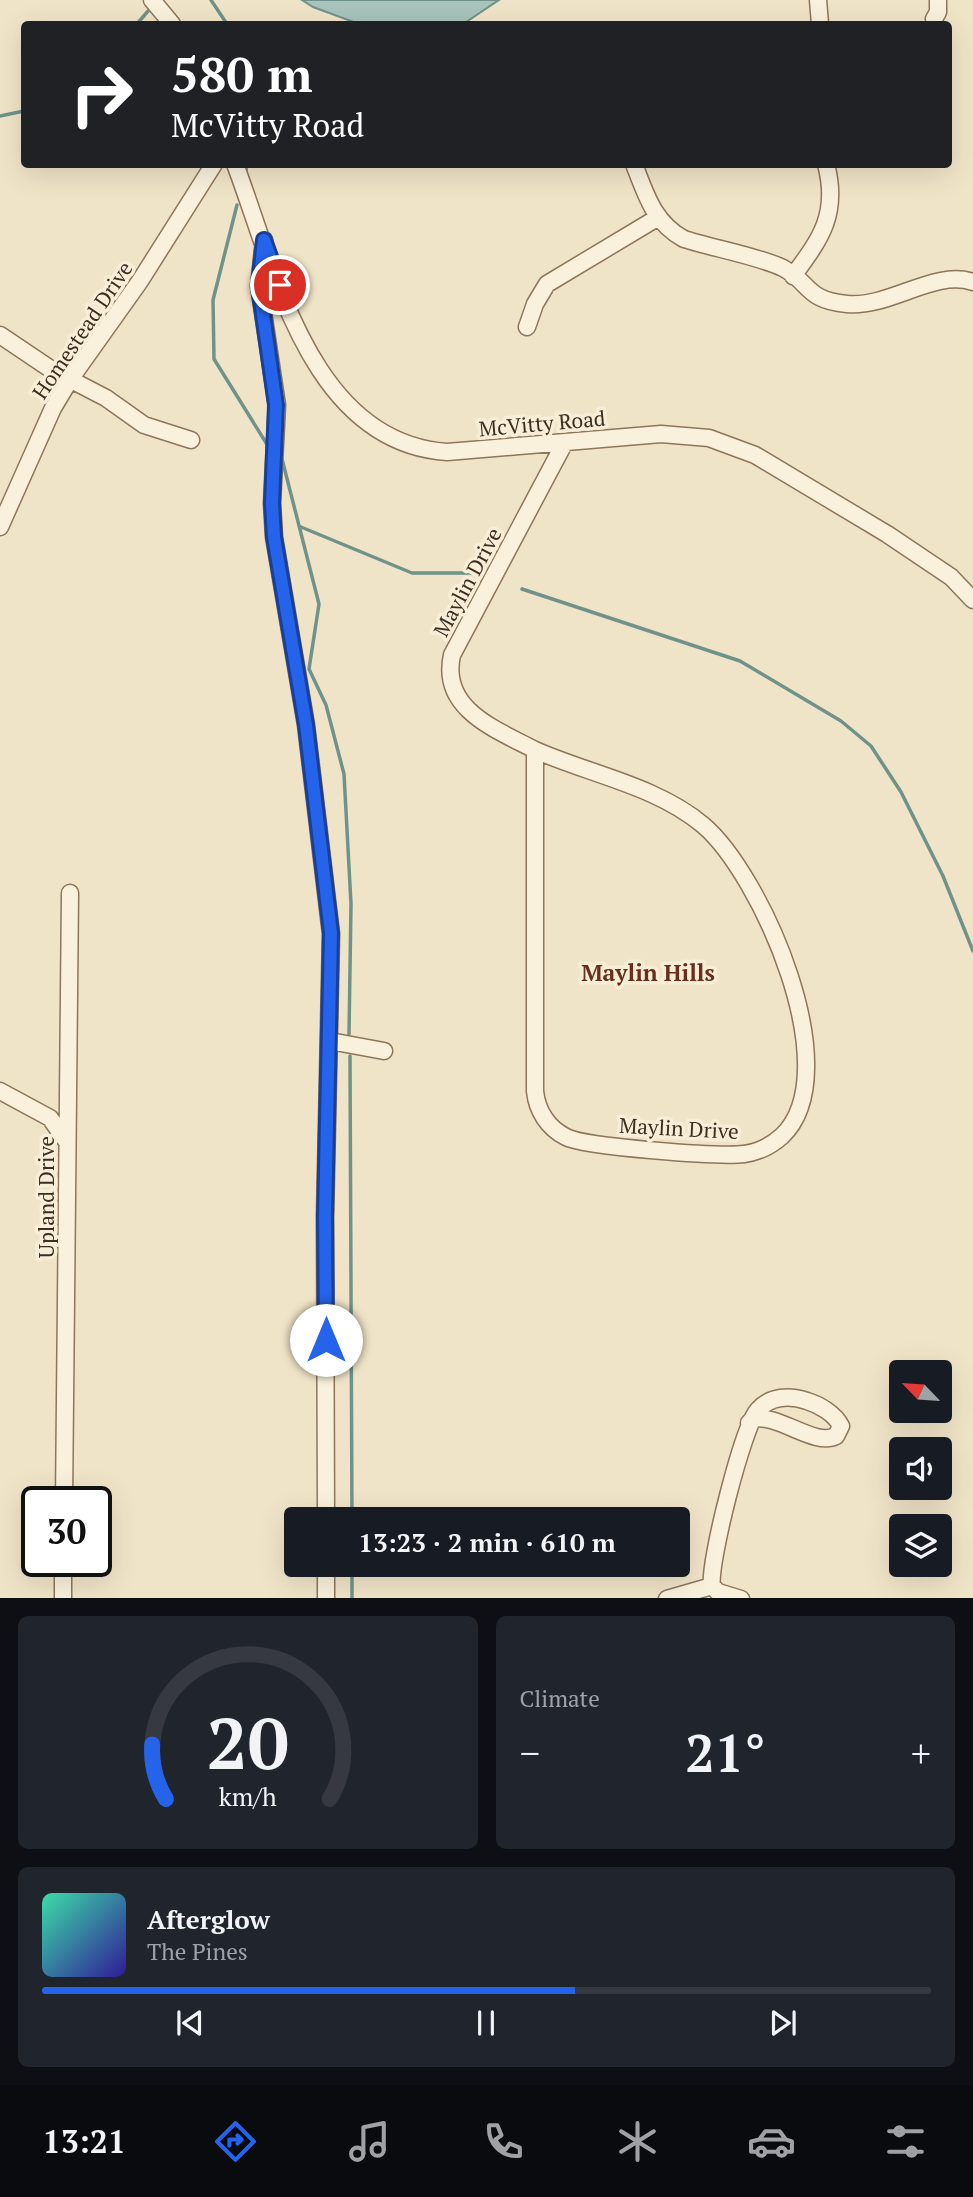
<!DOCTYPE html>
<meta charset="utf-8">
<style>
:root{--surface:#171b24;--page:#20242c;--text:#f1f3f6;--muted:#9ea1a6;--line:#363941;--accent:#2563eb}
body{margin:0;font-family:"PT Serif",serif;background:var(--page);color:var(--text);height:100vh;display:flex;flex-direction:column;font-size:26px;white-space:nowrap}
*{box-sizing:border-box;margin:0}
p{font-size:23px;color:var(--muted)}
.icon{flex:none;width:38px;height:38px;fill:none;stroke:currentColor;stroke-width:2;stroke-linecap:round;stroke-linejoin:round}
.map{position:relative;height:1598px;overflow:hidden}
.drawer{display:flex;flex-direction:column;gap:18px;padding:18px;background:#0d0f14;flex:1}
.drawer>*{flex:none}
.top-card{position:absolute;left:21px;top:21px;width:931px;height:147px;border-radius:7px;box-shadow:0 7px 28px #0002;background:#202124;color:#fff;overflow:hidden}
.needle{width:46px;rotate:295deg}
.tools{position:absolute;left:889px;top:1360px;display:grid;gap:14px}
.tools a{display:grid;place-items:center;width:63px;height:63px;border-radius:7px;background:var(--surface);box-shadow:0 7px 28px #0002;font-size:35px}
.speed{position:absolute;left:21px;top:1486px;display:flex;gap:14px;font-size:35px;font-weight:700;text-align:center}
.speed>*{display:grid;place-content:center;width:91px;height:91px;border-radius:50%;background:var(--surface);box-shadow:0 7px 28px #0002;line-height:1}
.speed .limit{border:4px solid #111;border-radius:10px;background:#fff;color:#111}
.pin{position:absolute;display:grid;place-items:center;width:60px;height:60px;color:#fff;margin:-30px;border:4px solid #fff;border-radius:50%;box-shadow:0 2px 7px #0007}
.me{position:absolute;width:77px;margin:-38px;rotate:0deg;stroke-linejoin:round;filter:drop-shadow(0 0 5px #0008)}
.turn{display:flex;align-items:center;gap:24px;height:147px;padding:0 35px;font-size:32px}
.turn .icon{width:91px;height:91px;stroke-width:2.5}
.turn b{display:block;font-size:49px;line-height:60px}
.big{font-size:52px;font-weight:600;line-height:1.1}
.drawer .widget{flex:1;display:flex;flex-direction:column;justify-content:center;gap:10px;min-width:0;padding:0 24px;border-radius:10px;background:var(--page)}
.drawer .dial{align-items:center;gap:0}
.dial svg{height:182px;overflow:visible;fill:none;stroke:var(--line);stroke-width:7;stroke-linecap:round;text-anchor:middle}
.dial text{fill:var(--text);stroke:none}
.song{display:flex;align-items:center;gap:21px}
.cover{width:84px;height:84px;border-radius:10px;background:linear-gradient(135deg,hsl(160 70% 55%),hsl(250 70% 35%))}
.played{height:7px;border-radius:4px;background:linear-gradient(90deg,var(--accent) 60%,var(--line) 60%)}
.keys{display:flex;justify-content:space-around;direction:ltr}
.heat{display:flex;justify-content:space-between;align-items:center;font-size:38px;direction:ltr}
.drawer .tiles{flex:1;display:grid;gap:18px;grid-template-columns:1fr 1fr}
.widget:last-child{grid-column:span 2}
.trip{position:absolute;left:284px;top:1507px;width:406px;height:70px;border-radius:7px;background:var(--surface);box-shadow:0 7px 28px #0002;font-weight:600;line-height:70px;text-align:center}
.dock{display:flex;height:112px;justify-content:space-around;align-items:center;background:#090b0e;color:var(--muted)}
.dock .icon{width:49px;height:49px}
.dock .active{color:var(--accent)}
.dock b{font-size:32px;color:var(--text)}
.map>svg:first-child{display:block}
.water{fill:#a9c4bc;stroke:#6f938a;stroke-width:2}
.lines{fill:none;stroke-linecap:round;stroke-linejoin:round}
.stream{stroke:#6f938a;stroke-width:3.5}
.minor-casing{stroke:#8d765c;stroke-width:19}
.minor{stroke:#faf1dc;stroke-width:16}
.route-casing{stroke:#184099;stroke-width:18}
.route{stroke:#2563eb;stroke-width:12}
.labels{text-anchor:middle;dominant-baseline:central;stroke-width:7;stroke-linejoin:round;paint-order:stroke}
.street-label{font-size:21px;fill:#3d2e20;stroke:#f7eed8}
.neighbourhood-label{font-size:23px;font-weight:bold;fill:#6b2e1e;stroke:#f7eed8}
</style>
<div class="map">
<svg width="973" height="1599" viewBox="0 0 973 1599">
<rect width="100%" height="100%" fill="#f0e4c8"/>
<path class="water" d="M302,0H499L463,24H359L313,7Z"/>
<g class="lines">
<path class="stream" d="M211,0L227,24
M137,24L148,11
M0,116L24,111
M246,164V171
M237,205L213,300L214,359L268,446
M282,459L319,604L309,669L326,705L344,774L351,904L349,1034
M301,527L412,573H474
M522,589L740,661L841,721L871,746L901,792L943,876L973,951
M350,1056L352,1519
M352,1599V1564"/>
<g class="minor-casing">
<path id="minor" d="M152,0L172,24
M818,0L820,24
M934,19L938,12V0
M235,164C275,269 310,443 447,452L661,434L709,438L755,455L887,534L951,577L973,600
M634,164C646,195 654,223 684,239C712,248 758,256 783,268C811,283 805,300 847,304C890,308 934,269 973,282
M264,240L259,286L277,405L272,503L274,537L306,725L331,934L325,1217L326,1519
M793,276C821,238 839,214 826,164
M527,327L535,304L547,284L657,218
M0,335L52,370L106,398L144,425L191,440
M0,527L53,408L71,378L140,281L214,164
M535,750C589,774 657,786 703,825C761,874 849,1072 782,1136C771,1146 758,1152 744,1154C720,1157 585,1147 566,1137C548,1128 537,1111 535,1091Z
M535,750C495,729 440,709 452,655L565,442
M330,1041L384,1051
M0,1091L50,1118L67,1142
M64,1502L70,893
M712,1586C708,1565 743,1426 758,1410C770,1396 790,1395 807,1401C820,1405 835,1414 841,1426L836,1436C814,1447 778,1413 753,1419L749,1423
M712,1586L718,1592L741,1599
M63,1599V1561
M326,1599V1564
M667,1599L712,1586"/>
</g>
<use href="#minor" class="minor"/>
</g>
<g class="lines">
<g class="route-casing">
<path id="route" d="M280,285L264,240L259,286L276,405L272,503L274,537L306,725L331,933L325,1217L326,1340"/>
</g>
<use href="#route" class="route"/>
</g>
<g class="labels">
<g class="street-label">
<text transform="translate(82 330) rotate(-56)">Homestead Drive</text>
<text transform="translate(542 423) rotate(-5)">McVitty Road</text>
<text transform="translate(467 582) rotate(-62)">Maylin Drive</text>
<text transform="translate(679 1128) rotate(3)">Maylin Drive</text>
<text transform="translate(46 1197) rotate(-90)">Upland Drive</text>
</g>
<g class="neighbourhood-label">
<text x="648" y="972">Maylin Hills</text>
</g>
</g>
</svg>
<div class="tools">
<a><svg class="needle" viewBox="-14 -14 28 28"><path d="M0-13l5 13h-10z" fill="#e53935"/><path d="M0 13l5-13h-10z" fill="#9ea1a6"/></svg></a>
<a><svg class="icon" aria-label="sound" viewBox="0 0 24 24"><path d="M4 9h4l5-4v14l-5-4H4zM17 9q2 3 0 6"/></svg></a>
<a><svg class="icon" aria-label="layers" viewBox="0 0 24 24"><path d="M12 4l9 5-9 5-9-5zM3 14l9 5 9-5"/></svg></a>
</div>
<div class="speed"><div class="limit">30</div></div>
<div class="pin" style="left:280px;top:285px;background:#d93025"><svg class="icon" aria-label="arrive" viewBox="0 0 24 24"><path d="M6 21V4h12l-3 4 3 4H6"/></svg></div>
<svg class="me" style="left:326px;top:1340px" viewBox="-20 -20 40 40"><circle r="19" fill="#fff"/><path d="M0-13L10 11 0 6-10 11z" fill="#2563eb"/></svg>
<div class="trip">13:23 · 2 min · 610 m</div>
<div class="top-card">
<div class="turn"><svg class="icon" aria-label="right" viewBox="0 0 24 24"><path d="M7 20v-9h11M14 6l5 5-5 5"/></svg><div><b>580 m</b>McVitty Road</div></div>
</div>
</div>
<section class="drawer">
<div class="tiles">
<div class="widget dial"><svg viewBox="0 0 100 80">
<path d="M14 69A42 42 0 1 1 86 69"/>
<path d="M14 69A42 42 0 0 1 8 45" stroke="#2563eb"/>
<text x="50" y="56" font-size="32" font-weight="700">20</text>
<text x="50" y="72" font-size="11">km/h</text>
</svg></div>
<div class="widget"><p>Climate</p>
<div class="heat"><a>−</a><b class="big">21°</b><a>+</a></div>
</div>
<div class="widget">
<div class="song"><i class="cover"></i><div><b>Afterglow</b><p>The Pines</p></div></div>
<div class="played"></div>
<div class="keys"><svg class="icon" aria-label="previous" viewBox="0 0 24 24"><path d="M18 5L8 12l10 7zM5 5v14"/></svg><svg class="icon" aria-label="pause" viewBox="0 0 24 24"><path d="M8 5v14M16 5v14"/></svg><svg class="icon" aria-label="next" viewBox="0 0 24 24"><path d="M6 5l10 7-10 7zM19 5v14"/></svg></div>
</div>
</div>
</section>
<nav class="dock">
<b>13:21</b>
<svg class="icon active" aria-label="directions" viewBox="0 0 24 24"><path d="M12 3l9 9-9 9-9-9zM9 14v-3h6M13 9l2 2-2 2"/></svg>
<svg class="icon" aria-label="music" viewBox="0 0 24 24"><path d="M9 18V5l10-2v13"/><circle cx="6" cy="18" r="3"/><circle cx="16" cy="16" r="3"/></svg>
<svg class="icon" aria-label="phone" viewBox="0 0 24 24"><path d="M5 4h4l2 5-3 2q2 4 5 5l2-3 5 2v4C11 20 4 13 5 4z"/></svg>
<svg class="icon" aria-label="climate" viewBox="0 0 24 24"><path d="M12 3v18M4 7l16 10M4 17L20 7"/></svg>
<svg class="icon" aria-label="car" viewBox="0 0 24 24"><path d="M5 17H2v-5l4-1 3-4h7l3 4 3 1v5h-3M9 17h6M6 11h13"/><circle cx="7" cy="17" r="2"/><circle cx="17" cy="17" r="2"/></svg>
<svg class="icon" aria-label="filters" viewBox="0 0 24 24"><path d="M4 7h16M4 17h16"/><circle cx="9" cy="7" r="2"/><circle cx="15" cy="17" r="2"/></svg>
</nav>
